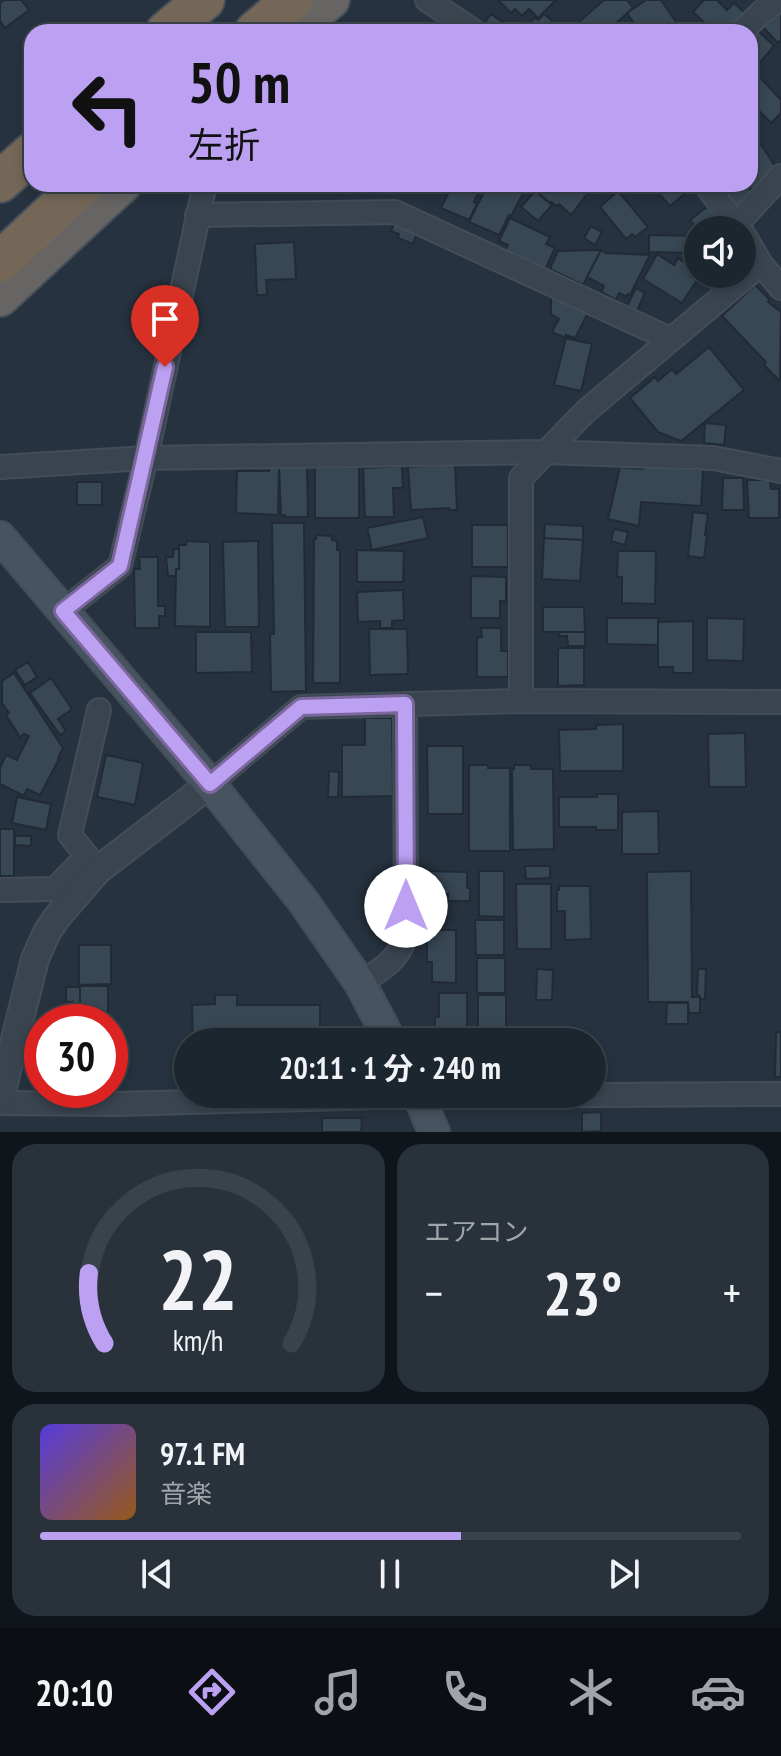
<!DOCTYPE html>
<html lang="ja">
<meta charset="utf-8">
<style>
:root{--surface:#1c262f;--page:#29323b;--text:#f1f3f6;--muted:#a0a5aa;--line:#3a434b;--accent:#bca0f2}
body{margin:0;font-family:"PT Sans Narrow","Noto Sans JP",sans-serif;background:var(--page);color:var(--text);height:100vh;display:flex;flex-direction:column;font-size:30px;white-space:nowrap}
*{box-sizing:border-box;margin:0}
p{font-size:26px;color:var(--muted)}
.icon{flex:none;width:44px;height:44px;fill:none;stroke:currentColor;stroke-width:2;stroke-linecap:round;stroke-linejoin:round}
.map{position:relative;height:1132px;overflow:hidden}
.panel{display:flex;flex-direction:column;gap:12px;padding:12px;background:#0f151a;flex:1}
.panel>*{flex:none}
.guide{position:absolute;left:24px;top:24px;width:734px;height:168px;border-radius:24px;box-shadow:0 4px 12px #0003,0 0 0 2px var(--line);background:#bca0f2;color:#111;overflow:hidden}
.controls{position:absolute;left:684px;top:216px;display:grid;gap:16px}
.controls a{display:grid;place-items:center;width:72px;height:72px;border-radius:50%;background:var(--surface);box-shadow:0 4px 12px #0003,0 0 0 2px var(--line);font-size:40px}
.speed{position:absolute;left:24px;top:1004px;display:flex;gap:16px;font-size:40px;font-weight:700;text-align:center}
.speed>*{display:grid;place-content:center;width:104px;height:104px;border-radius:50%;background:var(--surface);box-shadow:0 4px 12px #0003,0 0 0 2px var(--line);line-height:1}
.speed .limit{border:12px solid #d22;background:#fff;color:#111}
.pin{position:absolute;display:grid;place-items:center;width:68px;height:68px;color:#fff;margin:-82px -34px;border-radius:50% 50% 50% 0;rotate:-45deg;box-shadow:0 0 8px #0007}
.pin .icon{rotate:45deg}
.me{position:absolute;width:88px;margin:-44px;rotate:0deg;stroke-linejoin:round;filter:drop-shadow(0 0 6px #0008)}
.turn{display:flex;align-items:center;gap:28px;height:168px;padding:0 32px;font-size:36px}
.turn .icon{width:104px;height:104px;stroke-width:2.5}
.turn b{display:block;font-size:56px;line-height:68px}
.big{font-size:60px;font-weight:700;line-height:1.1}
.panel .card{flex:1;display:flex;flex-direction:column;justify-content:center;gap:12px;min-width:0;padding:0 28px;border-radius:24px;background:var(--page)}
.panel .dial{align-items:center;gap:0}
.dial svg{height:208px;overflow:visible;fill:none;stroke:var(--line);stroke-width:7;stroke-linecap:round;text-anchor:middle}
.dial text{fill:var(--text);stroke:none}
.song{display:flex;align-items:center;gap:24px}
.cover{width:96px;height:96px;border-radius:12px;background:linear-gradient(135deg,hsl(250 70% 55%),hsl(30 70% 35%))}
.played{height:8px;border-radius:4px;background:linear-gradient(90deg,var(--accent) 60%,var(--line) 60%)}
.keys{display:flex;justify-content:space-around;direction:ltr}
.heat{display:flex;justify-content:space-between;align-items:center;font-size:44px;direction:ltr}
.panel .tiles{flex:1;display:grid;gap:12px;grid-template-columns:1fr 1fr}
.card:last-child{grid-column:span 2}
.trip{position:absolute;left:174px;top:1028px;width:432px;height:80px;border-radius:40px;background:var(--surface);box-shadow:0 4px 12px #0003,0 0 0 2px var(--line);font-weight:700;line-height:80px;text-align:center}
.dock{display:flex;height:128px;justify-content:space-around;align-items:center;background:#0b0f13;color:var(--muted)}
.dock .icon{width:56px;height:56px}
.dock .selected{color:var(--accent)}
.dock b{font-size:36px;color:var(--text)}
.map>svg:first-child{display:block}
.building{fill:#384754;stroke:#212b36;stroke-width:2}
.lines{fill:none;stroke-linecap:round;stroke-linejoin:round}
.minor-casing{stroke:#434d58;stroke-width:26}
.tertiary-casing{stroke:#434d58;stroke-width:30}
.secondary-casing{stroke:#434d58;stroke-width:34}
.trunk-casing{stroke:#454f59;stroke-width:40}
.motorway-casing{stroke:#454f59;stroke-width:44}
.minor{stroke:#3a444f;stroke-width:22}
.tertiary{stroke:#3a444f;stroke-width:26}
.secondary{stroke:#485361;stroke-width:30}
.trunk{stroke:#666564;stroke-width:36}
.motorway{stroke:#746758;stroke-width:40}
.route-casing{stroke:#7a689d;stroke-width:20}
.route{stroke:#bca0f2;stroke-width:14}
</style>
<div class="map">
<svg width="781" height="1132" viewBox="0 0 781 1132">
<rect width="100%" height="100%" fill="#26323f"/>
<path class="building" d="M4,0H21L29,10L5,28L0,21V3Z
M498,0H556L538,18L529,9L522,16L515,9L511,13Z
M604,0H627L633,8L606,32H574L571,29Z
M646,0H661L683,32H640L627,13Z
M704,0H717L727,10L734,3L748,16L734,32H706L710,28L693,12Z
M781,7V40L778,43L761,25Z
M491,14L515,31L514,32H495L484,24Z
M544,14L559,27L555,32H522L535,17L538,20Z
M757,30L774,46L750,74V38Z
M757,74L781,100V113L771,123L750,102V81Z
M760,143L779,172L752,190L748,184H750V169L752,168L750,165V150Z
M453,184H486L484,188L481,187L474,202L477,204L469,220L441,208Z
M488,184H514L525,190L511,216L509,215L499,235L469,222Z
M537,184H583L590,190L571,215L559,204L557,206L551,202L550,203L533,189Z
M650,184H694L695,185L670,206Z
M732,184H746L756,197L737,211L722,191Z
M535,191L552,205L538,221L521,207Z
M618,191L648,227L635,237L632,234L626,239L600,207Z
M707,207L709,209L712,207L719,216L716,218L726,230H698L690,220Z
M510,218L550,237L546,244L555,248L545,270L505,251L508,245L499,241Z
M394,224L417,233L413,244L398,238L399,234L391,231Z
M591,226L602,232L595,245L584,238Z
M649,235L698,236V253L649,252Z
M294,242L296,279L266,280L267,295H257L255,244Z
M601,250L606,253L650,255L630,295L628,294L626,296L619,293L616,300L601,292L604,286L587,277Z
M601,250L583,285L550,269L558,251Z
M657,254L674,265L678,258L695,270L691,276L697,280L682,303L643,279Z
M755,285L770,300L768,302L781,312L780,381L764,365L766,362L722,316Z
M636,288L645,293L637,311L627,306Z
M551,295L589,311L575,338L566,335V338L552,332L559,319L551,314Z
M566,338L592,344L581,391L554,385Z
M709,347L744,390L681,441L658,432L630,398L655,377L658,381L672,369L676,374Z
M705,423L726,425L724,445L704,443Z
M453,464L455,466L457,510H450L449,508L411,510L408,467Z
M402,466L403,488H393L394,517H365L363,468Z
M646,466L703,470L701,506L641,502L639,526L608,519L620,467L642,469Z
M279,467H307L308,517H285V515H281Z
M315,467H359V518H315Z
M270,468H279L278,515L236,513L237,471H269Z
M723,478H743L744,510H722Z
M747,480H770L771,489H779V518H749Z
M77,482H102V505H77Z
M693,512L708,514L705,535H707L704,558L688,556Z
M423,517L428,538L372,550L367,528Z
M272,523H304L306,691L271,692L270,634H274Z
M545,524L583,526V540L544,538Z
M472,525H508V567H472Z
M614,529L628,532L625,545L611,541Z
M316,535L332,536V540L337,541V550H340V683H313L314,539H316Z
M544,538L583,540L580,581L542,579Z
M186,541L210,542V627L175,626L176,569H179V545H186Z
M258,541L259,627H225L223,542Z
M174,549H179V569H176V576H168L166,557H173Z
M357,550L404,551L403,582H357Z
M618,551H656L655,604L622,603V577H617Z
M139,557H158V606H165V616H159V628H135L134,569H140Z
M471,576L506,577V601H500V618H471Z
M403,590L404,620L392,621V628H380V621L358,622L357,592Z
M543,607H584L585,632H543Z
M607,618H658V645L607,644Z
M707,618L744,619L743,661L707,660Z
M693,621V673H673V667H658V622Z
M481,628H501V651H508V677H477V638L482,637Z
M369,629H407L408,674L370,675Z
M196,632H251L252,672L196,673Z
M559,632H585V646H568L567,636H559Z
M558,648H584V685L558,686Z
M28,662L37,677L25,685L15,670Z
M14,673L63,748L58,758L59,759L40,795L27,789L24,796L0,784V768L6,755L17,760L29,736L24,734L20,737L6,715L9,713L2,703V681Z
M51,678L72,709L58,719L66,731L60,735L30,693Z
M365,718H392L393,796L342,797V745H365Z
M623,724V771H560L559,730L596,729V725Z
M745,733L746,787H709L708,734Z
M427,746H463V814H428Z
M106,755L143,763L135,805L97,797Z
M469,765H488V768H510V851H469Z
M514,765H531V769H553L554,849L513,850L512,769H514Z
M329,771L339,772L338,797H328Z
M597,794H618V830H596V827H559V797H597Z
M17,797L51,804L46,830L12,823Z
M658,811L659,854H622V812Z
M0,829H14V876H0Z
M15,836H31V846L15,845Z
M525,866H550V878L526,879Z
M422,871L467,872V888H470V901H448V894H422Z
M479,871H504V917L479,916Z
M691,871L692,997H700V1013H689L688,1002H648L647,872Z
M516,884H551V949H517Z
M559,886H590L591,939L565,940V911H557V890H559Z
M475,920H504V955H476Z
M427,930H456V983L432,982V962H427Z
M79,945H111V984L79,985Z
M477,958H505V993H477Z
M537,969L553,970L552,1000H536Z
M698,969H706L705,999H700V996L697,995Z
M80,986H108V1022H80Z
M66,987H80V1022H73V1002H66Z
M439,993H467V1035H435V1017H439Z
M215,995H237V1005H320V1042H193L192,1005L215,1004Z
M478,995H506V1035H478Z
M667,1003H688V1024H666Z
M776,1032H781V1077H775Z
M495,1037V1042H438V1038Z
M601,1112V1131L582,1132V1113Z
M322,1118H362L361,1132H322Z"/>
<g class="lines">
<g class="minor-casing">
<path id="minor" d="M427,0L475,32
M741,32L762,12L779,0
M705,184L740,230
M197,215L395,212L670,339
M737,224L781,176
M742,232L761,264L781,288
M0,467L146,458L546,452L713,458L781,471
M63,611L120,566L146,458L205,184
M521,701V478L586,411L761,264
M210,784L301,707L521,701L781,702
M98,870L70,835L99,710
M0,890L55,889L87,856
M360,983C381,970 399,960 406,935L405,704
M0,1103L117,1104L419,1096L781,1094"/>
</g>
<g class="tertiary-casing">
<path id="tertiary" d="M0,1099L35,959L47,932L58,916L98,870L210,784"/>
</g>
<g class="secondary-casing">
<path id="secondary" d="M0,537L210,784L303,901L360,983L391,1042
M418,1094L434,1132"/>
</g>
<g class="trunk-casing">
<path id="trunk" d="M293,32L331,0
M0,298L123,184"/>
</g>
<g class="motorway-casing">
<path id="motorway" d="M166,32L204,0
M255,32L292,0
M0,182L32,153
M0,262L83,184"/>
</g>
<use href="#minor" class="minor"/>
<use href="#tertiary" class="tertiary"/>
<use href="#secondary" class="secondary"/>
<use href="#trunk" class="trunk"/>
<use href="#motorway" class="motorway"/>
</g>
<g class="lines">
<g class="route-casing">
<path id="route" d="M165,367L120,566L63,611L210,784L301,707L405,704L406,906"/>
</g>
<use href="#route" class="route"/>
</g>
</svg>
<div class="controls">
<a><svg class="icon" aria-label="sound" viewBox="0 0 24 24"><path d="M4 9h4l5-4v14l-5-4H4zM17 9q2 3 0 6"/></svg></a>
</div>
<div class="speed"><div class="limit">30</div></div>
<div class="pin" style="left:165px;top:367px;background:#d93025"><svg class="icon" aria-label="arrive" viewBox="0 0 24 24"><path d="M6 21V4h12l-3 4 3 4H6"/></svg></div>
<svg class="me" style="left:406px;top:906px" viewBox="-20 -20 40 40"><circle r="19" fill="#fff"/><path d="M0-13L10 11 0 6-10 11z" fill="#bca0f2"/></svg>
<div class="trip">20:11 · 1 分 · 240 m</div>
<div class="guide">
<div class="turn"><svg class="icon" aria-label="left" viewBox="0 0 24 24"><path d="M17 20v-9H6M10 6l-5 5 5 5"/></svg><div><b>50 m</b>左折</div></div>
</div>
</div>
<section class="panel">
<div class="tiles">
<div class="card dial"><svg viewBox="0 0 100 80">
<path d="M14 69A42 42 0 1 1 86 69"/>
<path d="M14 69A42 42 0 0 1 8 42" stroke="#bca0f2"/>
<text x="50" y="56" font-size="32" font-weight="700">22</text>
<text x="50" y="72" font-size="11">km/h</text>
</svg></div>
<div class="card"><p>エアコン</p>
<div class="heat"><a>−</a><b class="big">23°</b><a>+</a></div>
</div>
<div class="card">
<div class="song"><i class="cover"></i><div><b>97.1 FM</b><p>音楽</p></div></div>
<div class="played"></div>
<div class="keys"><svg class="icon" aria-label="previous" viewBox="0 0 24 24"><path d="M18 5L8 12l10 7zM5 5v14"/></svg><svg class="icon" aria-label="pause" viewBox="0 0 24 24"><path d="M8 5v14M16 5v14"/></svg><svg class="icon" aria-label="next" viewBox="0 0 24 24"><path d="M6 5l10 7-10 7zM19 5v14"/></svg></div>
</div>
</div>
</section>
<nav class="dock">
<b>20:10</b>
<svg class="icon selected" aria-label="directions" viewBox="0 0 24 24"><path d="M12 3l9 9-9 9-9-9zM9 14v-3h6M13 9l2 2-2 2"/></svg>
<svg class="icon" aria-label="music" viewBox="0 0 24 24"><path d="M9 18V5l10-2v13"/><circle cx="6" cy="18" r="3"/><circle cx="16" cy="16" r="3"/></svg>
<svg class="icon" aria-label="phone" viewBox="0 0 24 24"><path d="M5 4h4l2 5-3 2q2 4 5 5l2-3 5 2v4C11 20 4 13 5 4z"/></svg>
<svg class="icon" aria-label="climate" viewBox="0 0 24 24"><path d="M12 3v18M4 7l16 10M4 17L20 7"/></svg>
<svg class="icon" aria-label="car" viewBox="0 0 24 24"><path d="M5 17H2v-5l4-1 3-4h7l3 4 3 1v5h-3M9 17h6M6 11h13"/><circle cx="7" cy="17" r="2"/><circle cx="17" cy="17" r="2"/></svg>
</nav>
